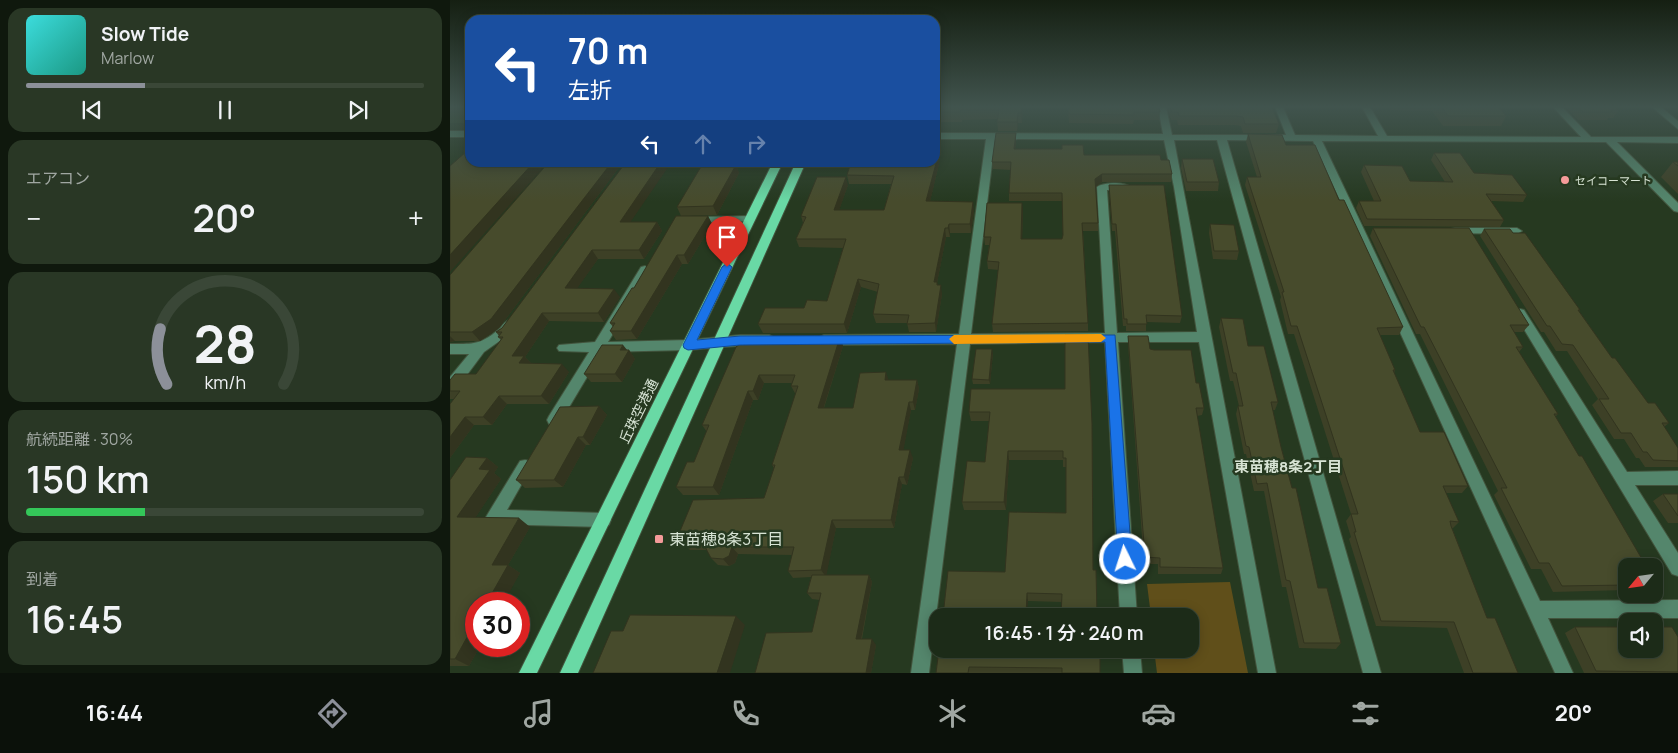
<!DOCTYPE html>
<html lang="ja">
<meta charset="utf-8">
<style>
:root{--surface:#1c2b18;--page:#293725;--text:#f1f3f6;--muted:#a0a7a2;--line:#3a4737;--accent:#8c9099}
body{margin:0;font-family:Manrope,"Noto Sans JP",sans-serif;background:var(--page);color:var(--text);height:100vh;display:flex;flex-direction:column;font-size:19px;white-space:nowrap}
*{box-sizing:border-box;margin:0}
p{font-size:16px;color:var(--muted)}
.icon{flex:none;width:28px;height:28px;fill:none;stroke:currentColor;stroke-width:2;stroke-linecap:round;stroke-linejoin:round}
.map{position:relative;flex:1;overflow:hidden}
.drawer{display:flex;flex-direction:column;gap:8px;padding:8px;background:#0f180d;width:450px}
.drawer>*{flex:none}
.top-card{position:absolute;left:15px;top:15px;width:475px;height:152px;border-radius:15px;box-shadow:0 2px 12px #0003,0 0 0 1px var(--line);background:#1a4fa0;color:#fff;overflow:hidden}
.needle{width:32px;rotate:241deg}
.fabs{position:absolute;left:1168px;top:558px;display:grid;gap:10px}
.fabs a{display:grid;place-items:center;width:45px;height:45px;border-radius:10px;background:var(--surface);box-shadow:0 2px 12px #0003,0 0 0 1px var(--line);font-size:25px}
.speed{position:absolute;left:15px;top:592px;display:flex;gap:10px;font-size:25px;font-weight:700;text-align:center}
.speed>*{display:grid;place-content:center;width:65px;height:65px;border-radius:50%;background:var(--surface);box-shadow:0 2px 12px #0003,0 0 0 1px var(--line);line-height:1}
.speed .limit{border:8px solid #d22;background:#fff;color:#111}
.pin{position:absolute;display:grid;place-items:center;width:42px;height:42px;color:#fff;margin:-51px -21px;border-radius:50% 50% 50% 0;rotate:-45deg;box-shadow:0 0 5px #0007}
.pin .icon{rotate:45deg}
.me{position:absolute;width:55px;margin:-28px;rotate:356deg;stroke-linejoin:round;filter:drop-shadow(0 0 4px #0008)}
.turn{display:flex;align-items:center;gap:18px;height:105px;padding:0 20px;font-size:22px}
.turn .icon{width:65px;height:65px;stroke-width:2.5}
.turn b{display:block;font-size:35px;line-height:42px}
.lanes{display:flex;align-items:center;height:48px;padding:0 20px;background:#0003;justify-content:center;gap:25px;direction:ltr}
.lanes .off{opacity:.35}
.big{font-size:38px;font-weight:600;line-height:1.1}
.drawer .tile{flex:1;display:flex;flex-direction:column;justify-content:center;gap:8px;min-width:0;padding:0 18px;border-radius:15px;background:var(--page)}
.drawer .dial{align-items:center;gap:0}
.dial svg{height:130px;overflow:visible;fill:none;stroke:var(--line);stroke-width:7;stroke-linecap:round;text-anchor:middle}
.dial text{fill:var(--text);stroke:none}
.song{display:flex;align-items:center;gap:15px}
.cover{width:60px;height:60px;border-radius:8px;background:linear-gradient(135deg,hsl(180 70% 55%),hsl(170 70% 35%))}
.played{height:5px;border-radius:2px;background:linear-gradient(90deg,var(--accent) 30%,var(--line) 30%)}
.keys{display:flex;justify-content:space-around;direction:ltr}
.heat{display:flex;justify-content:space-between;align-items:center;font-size:28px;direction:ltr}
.charge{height:8px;border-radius:4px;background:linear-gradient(90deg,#34c759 30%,var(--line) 0)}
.trip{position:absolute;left:479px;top:608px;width:270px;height:50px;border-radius:15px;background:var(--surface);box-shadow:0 2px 12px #0003,0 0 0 1px var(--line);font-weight:600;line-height:50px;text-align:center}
.menu{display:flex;height:80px;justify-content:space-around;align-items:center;background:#0b110a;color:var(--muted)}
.menu .icon{width:35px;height:35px}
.menu .on{color:var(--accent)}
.menu b{font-size:22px;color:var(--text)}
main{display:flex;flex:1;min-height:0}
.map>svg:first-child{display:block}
.built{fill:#2d4325}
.green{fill:#604f1a}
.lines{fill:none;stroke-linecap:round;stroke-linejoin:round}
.minor-casing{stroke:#42543d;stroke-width:2}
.major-casing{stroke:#42543d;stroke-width:2}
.minor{fill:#54866c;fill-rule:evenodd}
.major{fill:#69d9a5;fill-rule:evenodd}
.wall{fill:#3d4026}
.shaded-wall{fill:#32341f}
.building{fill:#474b2c;stroke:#32341f}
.route{fill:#1a73e8;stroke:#114b97}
.slow{fill:#f59e0b}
.poi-dot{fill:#f59b9a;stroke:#263920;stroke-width:2}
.labels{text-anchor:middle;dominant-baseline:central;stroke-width:5;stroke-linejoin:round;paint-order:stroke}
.far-poi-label{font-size:11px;fill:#d7e3d4;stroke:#263920;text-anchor:start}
.street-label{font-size:14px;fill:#d7e3d4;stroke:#263920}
.neighbourhood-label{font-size:15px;font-weight:bold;fill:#d7e3d4;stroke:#263920}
.near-poi-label{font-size:16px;fill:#d7e3d4;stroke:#263920;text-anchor:start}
</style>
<main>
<section class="drawer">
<div class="tile">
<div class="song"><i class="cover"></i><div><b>Slow Tide</b><p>Marlow</p></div></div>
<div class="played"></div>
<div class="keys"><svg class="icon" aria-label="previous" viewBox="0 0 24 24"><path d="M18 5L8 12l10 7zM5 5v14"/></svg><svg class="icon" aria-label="pause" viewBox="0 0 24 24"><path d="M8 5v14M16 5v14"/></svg><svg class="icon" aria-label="next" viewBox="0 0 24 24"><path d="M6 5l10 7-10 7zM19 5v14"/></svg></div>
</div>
<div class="tile"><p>エアコン</p>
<div class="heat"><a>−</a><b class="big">20°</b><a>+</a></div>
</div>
<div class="tile dial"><svg viewBox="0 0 100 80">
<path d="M14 69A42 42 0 1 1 86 69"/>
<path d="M14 69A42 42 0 0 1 10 35" stroke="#8c9099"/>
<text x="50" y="56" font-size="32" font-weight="700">28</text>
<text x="50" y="72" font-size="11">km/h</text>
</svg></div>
<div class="tile"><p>航続距離 · 30%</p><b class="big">150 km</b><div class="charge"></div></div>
<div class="tile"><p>到着</p><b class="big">16:45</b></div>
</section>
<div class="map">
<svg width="1228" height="673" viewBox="0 0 1228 673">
<rect width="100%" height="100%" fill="#263920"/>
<path class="built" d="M0,107H20V123H0Z"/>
<path class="green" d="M780,582L798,673H707L704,649H740V616H701L697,584Z"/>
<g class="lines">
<g class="minor-casing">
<path id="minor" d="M708,107H716L722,135H836L825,107H833L845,135L928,136L912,107H920L937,136L1131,137L1103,107H1112L1141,137H1228V143L1167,142L1228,203V212L1224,211L1156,142L872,141L1090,601L1228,600V618H1098L1123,673H1105L863,141L777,140L931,673H913L767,140H724L826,673H808L749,342H668L687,616H670L655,342L520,344L479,673H461L507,344L374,345L370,343L368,340L370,337L374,335L509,334L536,139H485V133L713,134ZM545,139L714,140L724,187L747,332L667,333L657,190H676L681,187C674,182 654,182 647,187L655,333L521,334Z
M1202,107H1211L1228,121V129Z
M0,131H20V137H0Z
M300,216L304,217L305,219L304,221L244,223L239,220L244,217Z
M1005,228H1067L1072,231L1067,234L1001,233L1000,231L1001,229Z
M195,266L201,270L158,342L238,340L290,335H319L323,337L325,340L323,343L238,350L152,352L109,424L104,426L99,424L97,420L99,416L139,352L109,351L107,348L109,345L145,342L191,267Z
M1070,309L1074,310L1177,472L1228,471V485H1185L1228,553V576L1222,574L1066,316L1064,313Z
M60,320L64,321L66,324L58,335L34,352L5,391L0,392V377L19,354H0V344C23,344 30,345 48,330C53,326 54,321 60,320Z
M75,460L80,461L82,466L57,510L153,513L159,515L161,520L159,525L153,527L44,524L39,522L36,517L39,512L70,461Z
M672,649H690L692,673H674Z"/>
</g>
<g class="major-casing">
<path id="major" d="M323,162H333L87,673H69Z
M346,162H356L128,673H110Z"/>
</g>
<use href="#minor" class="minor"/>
<use href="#major" class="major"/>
</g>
<path class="wall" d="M0,107H20V109L17,111H0Z
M485,107H573L572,123H568L567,131H548L547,119L512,120V122H485Z
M618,107H709L710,112L709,120H684L683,124L619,123Z
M717,107H822L829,124L826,133H793L791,126L785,125H728L727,120H721Z
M939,107H1049L1056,116L1051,126H993L982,111L940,110Z
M1116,107H1165L1169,110L1163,118H1158L1157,120H1128Z
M1217,107H1228V113L1224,110H1220Z
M566,133V141L565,149L634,155L711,160L722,174L721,182H652L646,187L648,223V231H633L638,323V331L543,332L542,324L549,270L538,269L537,261L539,245H535L534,237L573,210L572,239H612L613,236L612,201H559V193L561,170L543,169L542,162Z
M798,134L836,145L889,200L953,327L949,335H930L945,370L944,373L970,432L1018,486L1012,493H996L1009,522L1003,528H1002L1037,618L1068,673H1014L997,628L926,626L899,539L901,537L896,521L901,514L844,334H838L830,300L831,297L795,185L797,177H807L796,142Z
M984,153L1024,173L1077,195L1073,202L1041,201L1054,220L1050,227L914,226L906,208L909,201H924L911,172L914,165L960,181L995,182L981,160Z
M488,156L489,164L480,201L524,211L521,233H500V237H496L487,283L492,294L486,332H459L457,323H426L423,314L428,292L411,287L397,333H313L308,324L377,301L393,248L349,247L346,239L353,223L351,216L398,185L389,210H434L441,184H399L397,175Z
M732,159L769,182L768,191H736L731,168Z
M99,162H173L49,328L30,341H5L0,342V275Z
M176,162H221L180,222H207L212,231L194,259H148L127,288L170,297L154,322L99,321L75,357L81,363L119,372L99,404H57L42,425H24L0,458V404L4,399H0V380L26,374L51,340L48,337L49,336L46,332L52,328Z
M1223,162H1228V194L1211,177Z
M286,165L289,173L267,215L231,216L227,207Z
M659,185L732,316L730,323L696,322V331H676V326H673L665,231H662L659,192Z
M258,216L262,224L238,264H232L187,339L166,340L160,331L163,327L160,323L184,288Z
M760,224L789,251L787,260L763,259L759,233Z
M923,228L1079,325L1073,332H1064L1073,347L1069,352L1108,414L1105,417L1176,566V590L1103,592L1091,569H1081L1044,495L1048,491L970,334H966L920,236Z
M1034,229L1063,233L1130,310L1129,311L1162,358L1198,403L1219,423L1214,427L1228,448V467H1195L1189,458H1186L1174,439H1164L1142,405L1148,399L1117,351H1106L1094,332H1091L1030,236Z
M771,318L798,346L828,402L825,410H822L831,447L868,588L891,643L886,649L849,648L836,587H832L814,491H804L796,454H794L786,414L788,406H789L783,381H780L769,327Z
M638,335L612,602L578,601L555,572L616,513V467H613V460H559L556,510H514L512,502L535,462L539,421H521L519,412L615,389Z
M678,336L700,349L746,383L754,408L752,415L747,416L773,568L771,574H708V564H694L678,344Z
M390,337L393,346L374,408H403L439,380H467L469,389L465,410H461L453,450L463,458L457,485L452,484L444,528H386L376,575H419L422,582L412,639L426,645L421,673H305L362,632L370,600L362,599L357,593L361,577L343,578L338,571L342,555L288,554L285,563L279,566L268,565L261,558L257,550H240L233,543L234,542L228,536L314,498L324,468L322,465L346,395L341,386L342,383H314L308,400H303L269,495H233L226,487L244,462L257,432L252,425L301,344Z
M179,350L185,359L172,382H141L134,374Z
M543,353L540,384H523L522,379Z
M149,406L157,415L140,445H136L113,487L75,488L66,480Z
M37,458L48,467L44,473L51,479L25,518L80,527L58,565L70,573L26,646H30L19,666H0V480Z
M1213,494H1228V523H1218L1203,501Z
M1125,627L1228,637V673H1134L1115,633Z
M489,649L650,673H486Z"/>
<path class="shaded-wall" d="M14,107H18L19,109L17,111Z
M572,107H573L572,123L571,113Z
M568,113V123L567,131V122Z
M566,133V141L565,156L564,149Z
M488,156L489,164L478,210L476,201Z
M78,162H88V163L92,169L0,272V255Z
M162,162H173L49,328L30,341L22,332Z
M211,162L221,163L175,230L170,222Z
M286,165L289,173L267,215L263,206Z
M652,174V182L645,187V179Z
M396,177L398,185L386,219L384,210Z
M523,202L524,211L521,233L520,224Z
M572,203L573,210L572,247L571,239Z
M258,216L262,224L238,264L234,255Z
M207,222L212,231L194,259L189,250Z
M499,224L500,233V237L498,228Z
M495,228L496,237L487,283L489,290L484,282Z
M142,250L148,259L121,297L115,288Z
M227,255L232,264L187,339L181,331Z
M408,279L411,287L397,333L394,324Z
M491,285L492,294L486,332L485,323Z
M164,289L170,297L154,322L148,313Z
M92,313L99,321L75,357L82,364L77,371L62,356Z
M0,336L5,341L0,342Z
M390,337L393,346L371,416L368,408Z
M173,345L178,351L179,350L185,359L172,382L165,374L170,350Z
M542,349L543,353L540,384L539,380Z
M112,364L119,372L99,404L91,396Z
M436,372L439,381L435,380Z
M309,375L314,383L308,400L303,391Z
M467,380L469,389L465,410L463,402Z
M298,391L303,400L269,495L263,487Z
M49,396L57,404L42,425L33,417Z
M459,402L461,410L452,458L449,450Z
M149,406L157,415L140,445L133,437Z
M15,417L24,425L0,458V437Z
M128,437L136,445L113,487L104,480Z
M460,450L463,458L457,485L454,477Z
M558,451L559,460L556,510L554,502Z
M37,458L48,467L44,473L51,479L20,526L7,517L29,469Z
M449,477L452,484L444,528L441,520Z
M69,518L80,527L58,565L70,573L53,604H36L42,565Z
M382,520L386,528L376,577L371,570Z
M282,547L288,554L285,563L279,566L273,559Z
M419,575L422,582L410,645L406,639Z
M577,593L578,601L577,616H576Z
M286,616L295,625L280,673H267Z
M26,621V646H30L19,666L5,659Z
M422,639L426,645L421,673H416Z"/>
<path class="building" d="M485,107H572L571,113H568L567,122H547L549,110H511L510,112H485Z
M619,107H709L710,112H684V115L619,114Z
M720,107H822L829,124H795L793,117L786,116H729L728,112H722Z
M992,107H1049L1056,116H998Z
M1128,107H1165L1169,110H1161L1162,112H1133Z
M546,133H566L564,149H612V145H633L634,155H710L711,160H719L722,174H652L645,179L648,223H632L638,323L542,324L549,262L537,261L541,237H534L537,203H572L571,239H612L613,235L612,193H559L561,162H542Z
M798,134L832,135L836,145H865L889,200H894L953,327L927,328L945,370H943L970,432H994L1018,486H993L1009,522L1000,521L1001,526L1037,618H1045L1068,673H1023L1004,622L931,621L904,532H906L901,514H908L847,326H841L832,292H834L797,177H811Z
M17,151H20V162H84L0,255V166Z
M984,153H1010L1024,173L1062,175L1077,195L1036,194L1054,220L917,219L909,201H931L914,165L952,166L960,181L1003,182Z
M485,156H488L476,201L523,202L520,224H499L498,228H495L484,282H487V285H491L485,323L457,324L459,315L423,314L429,284L408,279L394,324H308L315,308H354L357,300L377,301L396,239H346L356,217L351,216L367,177H396L384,210H434L444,176L397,175L401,162H485Z
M732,159H763L769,182H737Z
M99,162H162L41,319L22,332H0V275Z
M176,162H211L170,222H207L189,250H142L115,288L164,289L148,313H92L62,356H74L69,363L112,364L91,396H49L33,417H15L0,437V404L10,391H0V380L5,374H26L53,337H48L52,332H46L52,328Z
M1223,162H1228V166Z
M252,165H286L263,206L227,207Z
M659,185H714L732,316L696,315L697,324H677V319H674L666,224H662Z
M226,216H258L234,255H227L181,331H160L165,323H160L182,288H184Z
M760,224L784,225L789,251H764Z
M923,228H1019L1079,325H1060L1073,347H1066L1108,414H1104L1129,456H1132L1196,566H1176V585L1112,586L1099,563H1089L1051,488H1057L974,327H971Z
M1034,229H1060L1063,233H1075L1130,310H1128L1162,358H1165L1198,403H1205L1219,423H1212L1228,448V461L1203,460L1197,452H1193L1181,433H1171L1149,399H1159L1123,345L1112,344L1100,326H1097Z
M771,318L793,319L798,346H814L828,402H821L831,447L842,488H846L868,588H877L891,643H854L840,581L836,580L817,483L807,484L799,447L796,446L788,406H793L786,373H783Z
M615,335H638L642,424L643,570H646L647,616H611L612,594L577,593L576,616H493L498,571L555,572L559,512L616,513V458H613V451H558L554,502H512L517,461L535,462L540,412H519L521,389H615Z
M678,336H698L700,349L704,350H741L746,383H749L754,408H746L773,568L710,567V558L695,557Z
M390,337L368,408H403L410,373L436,372L435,380H467L463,402H459L449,450H460L454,477H449L441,520H382L371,570L338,571L344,547H282L279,556L273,559L261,558L253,543H233L235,536H228L243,500L314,498L325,465H322L348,386H341L345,375H309L303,391H298L263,487H226L237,462H244L259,425H252L286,347L290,344H301L303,338Z
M152,345H173L170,350H179L165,374H134Z
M526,349H542L539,380L522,379Z
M149,406L133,437H128L104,480H66L110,407Z
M16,457L37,458L29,469L40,470L7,517L69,518L42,565H58L36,604H26V621L5,659H0V480Z
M1213,494H1228V516Z
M362,575H419L406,639H422L416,673H305L316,633L362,632L371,593H357Z
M180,615L286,616L267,673H143L161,631H173Z
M1125,627H1176V649H1204V627H1222L1228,637V672L1146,671Z
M489,649H650V673H612V668L519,667L518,673H486Z"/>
<linearGradient id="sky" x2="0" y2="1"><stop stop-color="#151f12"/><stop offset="0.53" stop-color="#41544e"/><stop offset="1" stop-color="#41544e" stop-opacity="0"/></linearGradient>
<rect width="1228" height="201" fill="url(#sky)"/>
<path class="route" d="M277,263L282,267L247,340L290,336L665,335L682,559L680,564L675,566L670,564L668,559L655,342L290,345L238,350L234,348L233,345L272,267Z"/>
<path class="slow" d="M651,334L656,338L651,342L504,344L499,339L504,335Z"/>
<g class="poi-dot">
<circle cx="1115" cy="180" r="5"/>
<rect x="204" y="534" width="10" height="10" rx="2.5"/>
</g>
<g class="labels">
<g class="far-poi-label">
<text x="1125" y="180">セイコーマート</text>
</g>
<g class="street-label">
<text transform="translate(188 411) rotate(-64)">丘珠空港通</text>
</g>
<g class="neighbourhood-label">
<text x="838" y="466">東苗穂8条2丁目</text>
</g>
<g class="near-poi-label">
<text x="219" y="539">東苗穂8条3丁目</text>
</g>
</g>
</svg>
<div class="fabs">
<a><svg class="needle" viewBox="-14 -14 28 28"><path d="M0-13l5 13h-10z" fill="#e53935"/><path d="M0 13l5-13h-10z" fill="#a0a7a2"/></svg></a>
<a><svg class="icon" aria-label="sound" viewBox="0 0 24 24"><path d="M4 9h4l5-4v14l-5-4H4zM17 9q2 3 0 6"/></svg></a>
</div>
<div class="speed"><div class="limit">30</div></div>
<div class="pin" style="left:277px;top:267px;background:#d93025"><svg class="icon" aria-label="arrive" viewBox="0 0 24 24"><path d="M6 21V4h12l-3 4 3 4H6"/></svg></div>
<svg class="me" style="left:675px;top:559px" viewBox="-20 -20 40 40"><circle r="17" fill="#1a73e8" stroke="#fff" stroke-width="3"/><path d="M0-11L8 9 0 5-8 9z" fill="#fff"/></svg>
<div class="trip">16:45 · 1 分 · 240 m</div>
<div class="top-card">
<div class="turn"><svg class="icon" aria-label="left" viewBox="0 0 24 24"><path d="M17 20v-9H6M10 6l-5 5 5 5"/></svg><div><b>70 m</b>左折</div></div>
<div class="lanes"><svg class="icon" aria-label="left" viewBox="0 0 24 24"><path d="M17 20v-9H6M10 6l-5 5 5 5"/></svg><svg class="icon off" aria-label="ahead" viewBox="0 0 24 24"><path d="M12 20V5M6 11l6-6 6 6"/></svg><svg class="icon off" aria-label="right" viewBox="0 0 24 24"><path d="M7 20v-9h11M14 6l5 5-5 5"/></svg></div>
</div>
</div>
</main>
<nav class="menu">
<b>16:44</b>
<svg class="icon on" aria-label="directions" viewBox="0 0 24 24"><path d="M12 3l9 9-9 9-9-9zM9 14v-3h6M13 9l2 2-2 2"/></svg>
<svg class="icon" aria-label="music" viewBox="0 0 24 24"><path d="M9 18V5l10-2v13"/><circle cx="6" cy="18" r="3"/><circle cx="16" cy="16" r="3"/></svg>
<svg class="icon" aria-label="phone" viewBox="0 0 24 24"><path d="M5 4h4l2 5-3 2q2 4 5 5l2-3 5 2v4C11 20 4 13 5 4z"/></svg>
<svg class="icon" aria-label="climate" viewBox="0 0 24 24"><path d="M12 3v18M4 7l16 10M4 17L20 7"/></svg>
<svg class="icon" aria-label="car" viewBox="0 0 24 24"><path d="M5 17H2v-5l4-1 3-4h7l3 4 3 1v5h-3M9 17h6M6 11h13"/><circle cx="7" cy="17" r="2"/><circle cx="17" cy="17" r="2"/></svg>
<svg class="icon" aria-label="filters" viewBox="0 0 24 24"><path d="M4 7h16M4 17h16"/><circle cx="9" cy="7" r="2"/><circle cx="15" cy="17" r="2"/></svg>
<b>20°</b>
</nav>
